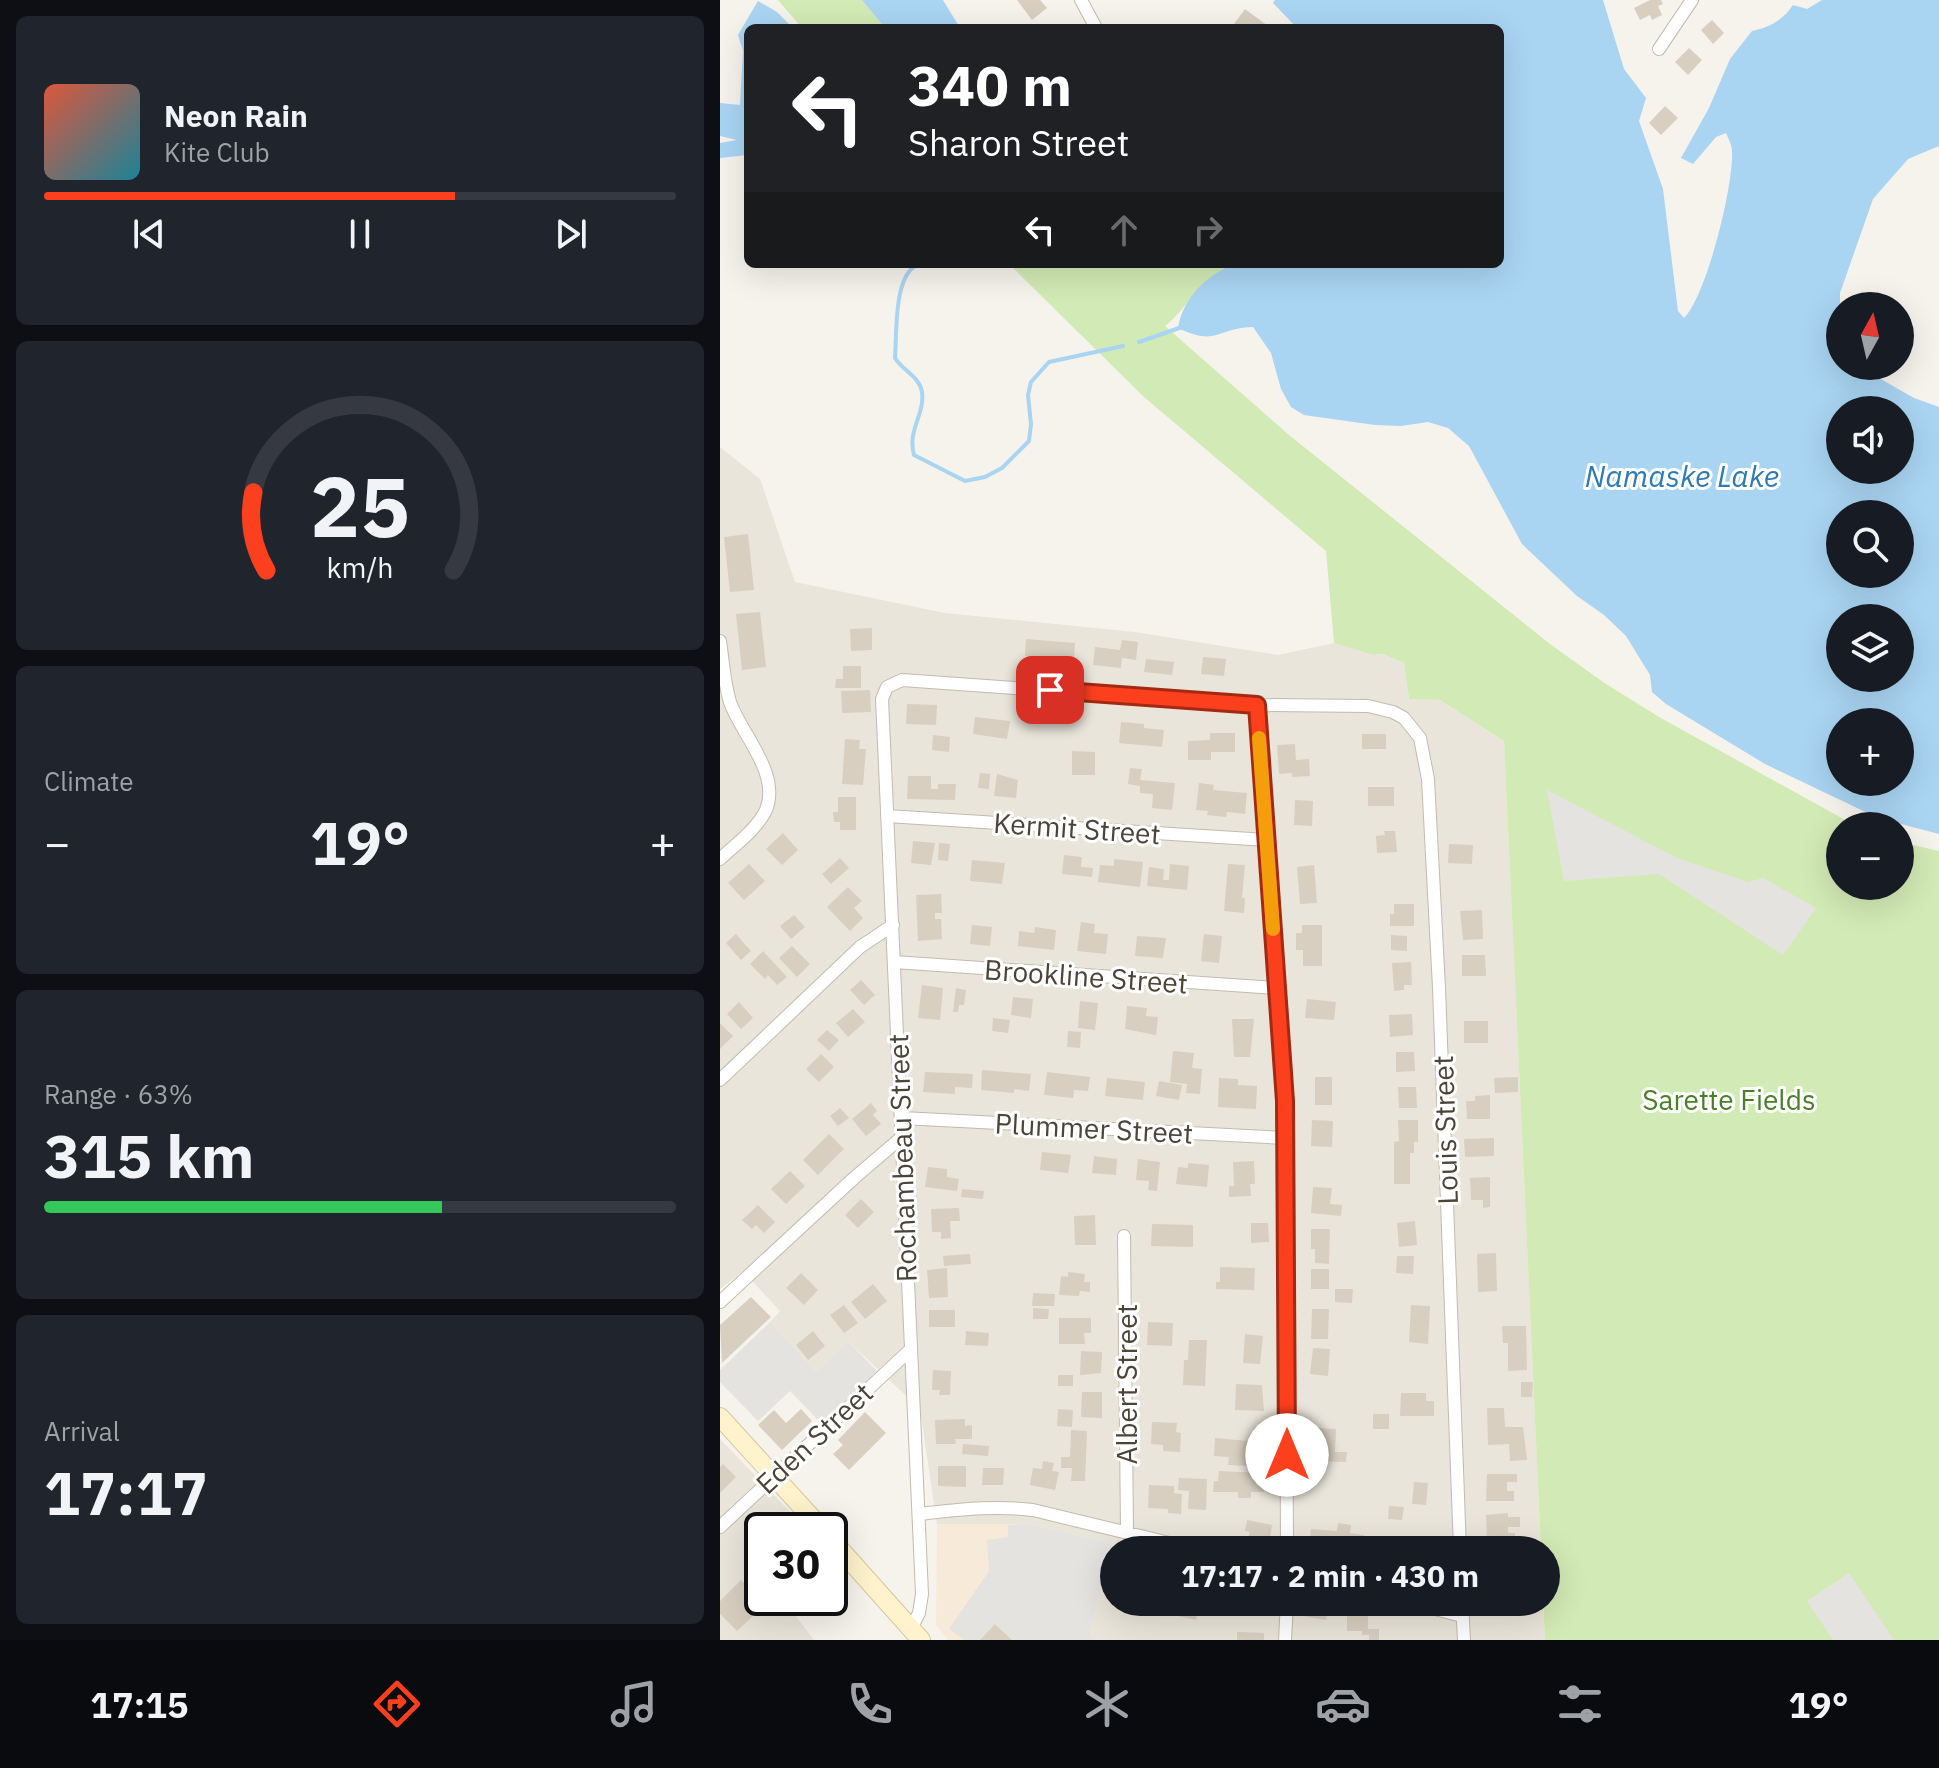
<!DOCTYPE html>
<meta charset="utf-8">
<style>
:root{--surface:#171b24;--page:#20242c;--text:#f1f3f6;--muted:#9ea1a6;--line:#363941;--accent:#fc3f1d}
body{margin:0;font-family:"IBM Plex Sans",sans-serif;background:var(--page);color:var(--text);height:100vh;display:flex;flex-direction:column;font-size:30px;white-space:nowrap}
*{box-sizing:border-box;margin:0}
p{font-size:26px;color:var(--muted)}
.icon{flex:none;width:44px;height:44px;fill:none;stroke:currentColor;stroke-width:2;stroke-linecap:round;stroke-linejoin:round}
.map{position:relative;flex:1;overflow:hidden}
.drawer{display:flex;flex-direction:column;gap:16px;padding:16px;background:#0d0f14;width:720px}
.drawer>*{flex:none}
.banner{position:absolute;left:24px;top:24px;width:760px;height:244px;border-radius:12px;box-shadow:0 8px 32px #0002;background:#202124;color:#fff;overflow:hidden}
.needle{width:52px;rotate:8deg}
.fabs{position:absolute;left:1106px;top:292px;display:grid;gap:16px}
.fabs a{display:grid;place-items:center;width:88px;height:88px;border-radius:50%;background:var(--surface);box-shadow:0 8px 32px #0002;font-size:40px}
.speed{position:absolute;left:24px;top:1512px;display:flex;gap:16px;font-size:40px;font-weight:700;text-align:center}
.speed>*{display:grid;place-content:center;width:104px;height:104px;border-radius:50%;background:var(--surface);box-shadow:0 8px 32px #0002;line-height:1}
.speed .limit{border:4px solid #111;border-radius:12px;background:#fff;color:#111}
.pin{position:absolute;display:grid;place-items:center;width:68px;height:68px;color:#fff;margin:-34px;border-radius:16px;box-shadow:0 4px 12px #0006}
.me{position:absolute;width:88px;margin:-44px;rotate:0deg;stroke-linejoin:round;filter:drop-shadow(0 0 6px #0008)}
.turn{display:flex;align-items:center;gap:28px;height:168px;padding:0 32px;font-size:36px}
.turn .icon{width:104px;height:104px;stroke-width:2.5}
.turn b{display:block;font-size:56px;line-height:68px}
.lanes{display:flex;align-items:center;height:76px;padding:0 32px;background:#0003;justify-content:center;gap:40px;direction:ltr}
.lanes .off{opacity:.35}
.big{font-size:60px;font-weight:800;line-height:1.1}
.drawer .card{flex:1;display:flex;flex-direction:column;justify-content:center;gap:12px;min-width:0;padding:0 28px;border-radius:12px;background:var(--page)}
.drawer .dial{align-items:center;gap:0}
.dial svg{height:208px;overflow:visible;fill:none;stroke:var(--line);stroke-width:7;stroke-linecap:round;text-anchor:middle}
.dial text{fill:var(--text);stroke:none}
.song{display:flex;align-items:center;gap:24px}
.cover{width:96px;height:96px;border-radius:12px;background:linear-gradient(135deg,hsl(10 70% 55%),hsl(190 70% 35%))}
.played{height:8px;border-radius:4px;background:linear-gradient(90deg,var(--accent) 65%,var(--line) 65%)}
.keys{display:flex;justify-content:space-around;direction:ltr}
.heat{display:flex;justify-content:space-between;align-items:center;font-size:44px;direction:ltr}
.charge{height:12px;border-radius:6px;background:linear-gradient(90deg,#34c759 63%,var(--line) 0)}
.trip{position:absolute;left:380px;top:1536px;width:460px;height:80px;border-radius:40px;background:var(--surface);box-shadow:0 8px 32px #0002;font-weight:800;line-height:80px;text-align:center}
.dock{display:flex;height:128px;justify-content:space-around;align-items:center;background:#090b0e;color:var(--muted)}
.dock .icon{width:56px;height:56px}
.dock .on{color:var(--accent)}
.dock b{font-size:36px;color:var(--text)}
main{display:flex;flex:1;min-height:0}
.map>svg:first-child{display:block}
.residential{fill:#eae5da}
.commercial{fill:#f7ead8}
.green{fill:#d2eab5}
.parking{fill:#e5e3e0}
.water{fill:#a9d4f2;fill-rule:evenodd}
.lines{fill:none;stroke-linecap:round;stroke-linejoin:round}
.stream{stroke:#a9d4f2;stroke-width:4}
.building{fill:#d8cfc1}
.minor-casing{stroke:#c2bbae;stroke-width:14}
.secondary-casing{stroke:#d6c79b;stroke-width:20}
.minor{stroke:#fff;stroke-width:12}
.secondary{stroke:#fff3cd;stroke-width:18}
.route-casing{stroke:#a42913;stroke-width:20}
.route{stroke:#fc3f1d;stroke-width:14}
.slow{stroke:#f59e0b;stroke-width:14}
.labels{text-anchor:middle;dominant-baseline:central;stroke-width:6;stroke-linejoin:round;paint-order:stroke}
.street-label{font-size:28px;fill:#4b4439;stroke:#fff}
.park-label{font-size:28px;fill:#4a7f2a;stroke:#fff}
.water-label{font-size:30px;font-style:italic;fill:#2e7ab2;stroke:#fff}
</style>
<main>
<section class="drawer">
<div class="card">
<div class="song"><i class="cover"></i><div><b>Neon Rain</b><p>Kite Club</p></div></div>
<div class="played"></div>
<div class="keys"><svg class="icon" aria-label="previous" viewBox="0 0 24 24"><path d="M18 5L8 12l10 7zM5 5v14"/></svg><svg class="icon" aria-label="pause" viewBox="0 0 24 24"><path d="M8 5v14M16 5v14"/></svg><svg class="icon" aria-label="next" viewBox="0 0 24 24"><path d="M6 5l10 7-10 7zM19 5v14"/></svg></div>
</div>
<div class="card dial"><svg viewBox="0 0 100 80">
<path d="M14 69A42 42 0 1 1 86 69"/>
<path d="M14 69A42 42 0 0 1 9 39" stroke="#fc3f1d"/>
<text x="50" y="56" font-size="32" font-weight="700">25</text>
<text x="50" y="72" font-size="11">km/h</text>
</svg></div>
<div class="card"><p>Climate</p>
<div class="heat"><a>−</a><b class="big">19°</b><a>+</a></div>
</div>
<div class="card"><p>Range · 63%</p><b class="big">315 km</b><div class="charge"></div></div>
<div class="card"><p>Arrival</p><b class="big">17:17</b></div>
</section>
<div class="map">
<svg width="1219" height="1640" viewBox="0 0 1219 1640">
<rect width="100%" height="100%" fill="#f6f3ec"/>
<path class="residential" d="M0,447L40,479L75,582L225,613L415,632L558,655L614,643L653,655L661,654L684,663L689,699L720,700L784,741L821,1550H394V1602H823L825,1640H378L372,1637L371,1630L391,1544L307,1524H217L200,1409L128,1341L96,1371L50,1322L60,1311L23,1271L0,1289Z
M0,1439L79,1521L74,1530H42V1598H62L94,1640H0Z"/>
<path class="commercial" d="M217,1524H307L392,1544L371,1630L372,1637L378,1640H228L216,1625Z"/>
<path class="green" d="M58,0H142L165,28H82Z
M289,264H513C476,280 473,303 445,326L569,435L830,644L883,682L939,717L1136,826H1120V886H1180V842L1219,851V1640H825L823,1602H826V1550H821L784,741L720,700L689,699L684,663L662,654L653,655L614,643L606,551L424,397Z"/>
<path class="parking" d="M827,790L957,858L1028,882L1043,878L1096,908L1063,955L939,874L844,881Z
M50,1322L96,1371L128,1341L157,1371L101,1423L70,1391L38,1421L0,1382V1370Z
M307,1524L392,1544L371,1630L372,1637L378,1640H292L275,1624L260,1640H244L229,1629L269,1571L267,1540L288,1537V1525Z
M1129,1573L1174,1640H1113L1087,1601Z"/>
<path class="water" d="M142,0H223L240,28H165Z
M555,0H883L904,69L926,98L919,121L943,189L958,311L964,318C987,295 1014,184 1012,151C1012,145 1008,138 1006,133L996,137L973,164L961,158L989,108L1010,59L1032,31C1049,28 1063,20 1073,5L1087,9L1102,0H1219V146L1188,159L1153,199L1120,293V366H1138L1194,398L1219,407V834L1158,818L1045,764L946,704L932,692L930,675L906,636L884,615L857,596L802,544L749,446L728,428L708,422L681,426L655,425L584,415L571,407L561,389L551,353L533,327C496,328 498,347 458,328C463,298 486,276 513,264H780V28H577L553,3ZM1120,410H1180V470H1120ZM1120,514H1180V574H1120ZM1120,618H1180V678H1120ZM1120,722H1180V782H1120Z
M38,1L57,12L73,28H28V155L0,158V143L17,140L0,136V103L20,105L23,51L18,35Z"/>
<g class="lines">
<path class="stream" d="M200,264C173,271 177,334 175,358C182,370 200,377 202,392C205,415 187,430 194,455L245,481L265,477L282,468L309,441L311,424L308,395L311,382L329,362L403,346
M419,342L462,327"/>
</g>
<path class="building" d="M297,0H320L327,8L312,20Z
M930,0H941L943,4L938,6L942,15L932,20L930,15L920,20L914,8Z
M525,9L548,26L547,28H519L514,24Z
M992,20L1004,33L993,44L981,30Z
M969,48L982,60L968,75L955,62Z
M945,106L958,118L941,135L929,123Z
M28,534L34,590L10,592L4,537Z
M40,612L46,667L22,670L16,614Z
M152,628V650L131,651L130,629Z
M306,639L355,643L354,663L322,661L323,657L305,656Z
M402,640L418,642L416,660L402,658L401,668L373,665L375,647L400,650Z
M483,657L506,659L504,676L481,674Z
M426,659L454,662L452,675L424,672Z
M123,666H141V688H115L116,679H123Z
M150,690L151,712L122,713L121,691Z
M187,704L217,705L216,725L186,724Z
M255,717L290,721L287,739L253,734Z
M401,722L424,724V728L444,730L442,747L399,743Z
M490,733H515V752H491V760H468V741L490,740Z
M642,734H666V749H642Z
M213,735L230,737L229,752L212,750Z
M125,739L140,740L139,749H146L143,785L122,784Z
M575,744L576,760L589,759L590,776L572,777V773L559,774L557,745Z
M352,751L375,752V775H352Z
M410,768L422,769L420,780L455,783L452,810L432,808L433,794L420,793V786L408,784Z
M260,773L270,774L269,789L258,788Z
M277,774L298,780L296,798L274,796Z
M188,776H211V789H218V784H236L235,800L187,799Z
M479,783L494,785L493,790L527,793L525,814L507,812L506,817L487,815L488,811L476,810Z
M648,787H674V806H648Z
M118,797H136V830H120V822H114L113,812H118Z
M575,800L593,801L592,826L574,825Z
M664,831H675L677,852L657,853L656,836L665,835Z
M63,833L78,850L62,865L46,849Z
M193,841L215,843L211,865L191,863Z
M219,843L230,844L228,861L218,860Z
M729,844L753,845L752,864L728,863Z
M344,855L362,857L361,867L373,868L372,877L342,874Z
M120,858L129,868L111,884L102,874Z
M394,859L423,862L420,887L378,882L380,865L394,866Z
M252,860L285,863L282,884L250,881Z
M29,864L45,881L24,900L8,883Z
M450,864L469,866L467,890L427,886L429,867L444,869L443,880H449Z
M508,864L525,865L522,898H525L524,913L504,911Z
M594,865L597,903L580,904L577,867Z
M128,887L142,901L134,908L143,918L130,931L107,907Z
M221,894L222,913H215V919H221L222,939L198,941L196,895Z
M674,904H694V926H670V914H674Z
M762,910L763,939L743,940L740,911Z
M74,915L85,927L71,939L60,926Z
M361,922L375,924L374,933L388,934L386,954L357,951Z
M252,925L272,927L270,946L250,944Z
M582,925H602V966H583V950H576V933H582Z
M315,927L336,930L334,950L298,946L299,931L314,933Z
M16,934L31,951L21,960L6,943Z
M484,934L502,936L499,963L481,961Z
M671,935L687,936V951L671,950Z
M417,936L446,938L443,958L415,956Z
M72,946L90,964L77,977L59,958Z
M43,951L67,977L57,985L48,975L45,979L30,964Z
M742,955H765L766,976H742Z
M691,962L692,985H684V990L674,991L672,963Z
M141,980L155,995L144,1005L130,990Z
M202,985L223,988L220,1020L198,1018Z
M236,988L246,990L244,1005H239L238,1012H233Z
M293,997L313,999L311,1018L291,1015Z
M587,999L616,1002L614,1020L585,1018Z
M360,1001L378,1003L375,1030L358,1028Z
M19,1002L33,1018L21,1029L7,1014Z
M407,1006L427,1008L426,1016L438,1017L436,1035L405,1029Z
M133,1009L145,1022L128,1037L116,1023Z
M692,1014L693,1035L670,1037L669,1015Z
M273,1018L290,1020L288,1033L272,1031Z
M512,1019H534L530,1057H514Z
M744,1021H768V1043H744Z
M0,1023L13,1036L0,1049Z
M107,1030L119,1040L109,1051L97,1040Z
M348,1031L361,1032L360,1048L347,1047Z
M453,1051L474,1053L472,1068L482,1069L480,1094L466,1093L467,1084L450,1082Z
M676,1052H694L695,1071L676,1072Z
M101,1054L114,1067L99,1082L86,1069Z
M262,1070L311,1074L309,1091L294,1089V1093L261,1090Z
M205,1072L253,1074L252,1088L235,1087V1094L203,1092Z
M327,1072L370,1077L368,1091L354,1090L353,1098L324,1095Z
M595,1077H612V1105H595Z
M798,1077V1092L775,1093L774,1078Z
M387,1078L425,1082L423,1100L385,1096Z
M499,1078L518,1079V1085L537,1086L536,1109L498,1107Z
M439,1081L462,1085L459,1100L436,1096Z
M678,1087H696L697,1108H679Z
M770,1095V1119H747L746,1101H755V1096Z
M151,1103L157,1111L153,1115L161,1124L146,1136L132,1119Z
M120,1108L129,1118L118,1126L110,1116Z
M592,1120L613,1121L612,1147L591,1146Z
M678,1120H698V1142H694V1153H690V1184H674V1142L679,1141Z
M109,1134L124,1149L98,1175L83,1160Z
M774,1138V1156L745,1157L744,1139Z
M322,1152L351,1155L348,1173L320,1170Z
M374,1156L397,1159L396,1175L372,1173Z
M418,1159L440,1162L437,1191L428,1190L429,1181L416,1180Z
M534,1161L535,1184H530L531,1196L509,1197V1186H514L513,1162Z
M468,1163L489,1165L487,1187L456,1184L458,1167L468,1168Z
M208,1167L227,1169V1177L239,1179L237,1191L205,1187Z
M70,1171L85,1186L66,1204L51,1189Z
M770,1177V1207L763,1208V1200H751L750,1178Z
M593,1187L612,1188L610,1204L622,1205L621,1216L591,1213Z
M242,1189L264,1191L263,1199L241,1197Z
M141,1199L154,1212L138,1228L125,1215Z
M38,1205L55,1222L44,1233L36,1225L32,1229L22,1220Z
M239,1208L240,1221H230L231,1238L221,1239V1232H212L211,1209Z
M375,1215L376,1245H355L354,1216Z
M695,1221L697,1245L679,1247L677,1223Z
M531,1223H548L549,1242L531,1243Z
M432,1224L473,1225V1247L431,1246Z
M591,1229H610L609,1264L595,1263V1249H591Z
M776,1253L777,1291L758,1292L757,1254Z
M250,1254L251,1264L224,1266L223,1256Z
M677,1256H694L693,1274L676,1273Z
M500,1267L535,1268L534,1290L496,1289V1282H500Z
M227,1268L228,1297L209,1298L207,1270Z
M591,1269H609V1289H591Z
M348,1272L365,1274L364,1282H370V1292L360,1291L359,1296L339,1295L341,1276L348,1277Z
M81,1273L98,1290L84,1305L66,1288Z
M153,1284L167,1301L145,1319L131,1302Z
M615,1289H633L632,1303L615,1302Z
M313,1293L335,1294L334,1306H312Z
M31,1297L51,1317L2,1363L0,1325Z
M124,1305L138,1323L124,1333L110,1315Z
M691,1305L710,1306L708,1344L689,1342Z
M313,1308L329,1309L328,1319H313Z
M592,1309H609L608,1339H591Z
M209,1310H235V1327H209Z
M339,1318H371V1333H364L365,1344H339Z
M428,1322L453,1323L452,1346L427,1345Z
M782,1326H806L807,1370L788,1371V1343H783Z
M93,1331L105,1346L88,1360L76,1345Z
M246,1331L269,1333L268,1346L245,1345Z
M525,1334L543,1336L540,1364L523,1363Z
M469,1340H487L485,1386L463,1385L464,1360H468Z
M593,1348L610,1349L608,1376L590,1374Z
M361,1351L382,1352L381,1373L360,1375Z
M213,1370L231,1371L230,1395H219L220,1390H212Z
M338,1375H353V1386H338Z
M801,1382H813L812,1397H801Z
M516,1384L542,1385L544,1411L515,1410Z
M362,1392H382V1418L361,1417Z
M681,1393H706V1401H714V1416H680Z
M767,1408H784L785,1427H803L807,1460L790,1461L789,1444L768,1445Z
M81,1409L92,1421L62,1450L38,1425L54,1410L66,1423Z
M338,1409L353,1410L352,1427L337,1426Z
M145,1412L166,1433L129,1470L113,1454L123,1445L118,1440Z
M653,1414H669V1429H653Z
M245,1419V1426L252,1425V1439H235L236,1444H216L215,1420Z
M432,1422L457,1423L456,1432L461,1433L460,1452L443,1451V1445L431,1444Z
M597,1428L616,1429L615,1452H627L626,1462L595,1461Z
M351,1430L367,1431L365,1481H351L352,1468H341V1457H350Z
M495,1438L529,1441L528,1466L508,1465L509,1457L494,1456Z
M243,1444L269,1446L268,1456L242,1454Z
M323,1461L334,1463L332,1471L339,1472L335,1490L310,1485L313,1468L322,1469Z
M3,1464L16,1477L0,1493V1467Z
M218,1466H246V1487L218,1486Z
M263,1468H284L283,1485H262Z
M499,1471L545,1473L544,1492H531V1498H518V1492H493L494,1481H498Z
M767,1474H797V1482H787V1491H794V1501H766Z
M459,1478L487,1479L486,1510L468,1509L469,1491L458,1490Z
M694,1482L708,1483L706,1505L692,1504Z
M429,1485L454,1486V1493L462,1494L461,1514L448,1513V1509L428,1508Z
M669,1506L684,1507L682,1520L668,1519Z
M788,1513V1517H800V1527H788V1533H795L796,1549L771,1550V1543H767L766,1515Z
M44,1515L55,1529L42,1530V1539L39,1542L28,1529Z
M527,1520L552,1525L549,1543L528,1540L530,1532L525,1531Z
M618,1523L631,1525L630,1533L644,1535L643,1550H589L591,1529L617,1531Z
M21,1580L37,1596L25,1609L33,1616L17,1631L0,1614V1601Z
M457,1602H468L467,1604L479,1607L476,1620L454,1615Z
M489,1602H538L536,1608L529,1606L527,1613L488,1606Z
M585,1602H609L606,1620L583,1616Z
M627,1615L648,1616V1629H659V1640H649V1635H642V1631H627Z
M275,1624L292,1640H260Z
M517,1632L544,1633V1640H517Z"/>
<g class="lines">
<g class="minor-casing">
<path id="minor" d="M361,0L376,28
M939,49L972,0
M0,641C3,661 4,682 10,702C21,734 61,773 46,810C37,829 15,845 0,859
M537,705L565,1101L567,1550
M167,816L547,840
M174,962L557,988
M0,1080L140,947L173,925
M182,1118L566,1138
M404,1236L407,1532
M0,1302L134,1178L182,1137
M199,1514C237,1510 274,1505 313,1510L478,1550
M0,1527L189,1351
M688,1602L742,1616
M742,1602L744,1640
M191,1629L199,1613L202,1594L162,699L167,687L182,680L537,705L648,706L673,712L684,718L700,738L708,779L719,988L740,1550
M565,1640L567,1602"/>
</g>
<g class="secondary-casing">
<path id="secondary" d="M0,1417L103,1530
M110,1538L201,1640"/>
</g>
<use href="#minor" class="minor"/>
<use href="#secondary" class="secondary"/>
</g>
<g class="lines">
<g class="route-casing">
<path id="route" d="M330,690L537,705L565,1101L567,1455"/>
</g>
<use href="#route" class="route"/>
<path class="slow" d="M539,738L553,929"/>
</g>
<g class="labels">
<g class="street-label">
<text transform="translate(357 828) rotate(4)">Kermit Street</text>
<text transform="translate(366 976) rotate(4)">Brookline Street</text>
<text transform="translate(374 1128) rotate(3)">Plummer Street</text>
<text transform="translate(725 1130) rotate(-92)">Louis Street</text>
<text transform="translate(182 1158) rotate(-92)">Rochambeau Street</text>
<text transform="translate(406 1384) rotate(-90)">Albert Street</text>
<text transform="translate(94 1438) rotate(-43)">Eden Street</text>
</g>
<g class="park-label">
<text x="1009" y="1099">Sarette Fields</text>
</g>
<g class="water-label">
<text x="962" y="475">Namaske Lake</text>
</g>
</g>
</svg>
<div class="fabs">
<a><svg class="needle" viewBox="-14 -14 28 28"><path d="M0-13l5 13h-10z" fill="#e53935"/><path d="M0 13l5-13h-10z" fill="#9ea1a6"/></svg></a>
<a><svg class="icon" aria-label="sound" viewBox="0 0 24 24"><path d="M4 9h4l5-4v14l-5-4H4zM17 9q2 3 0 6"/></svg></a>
<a><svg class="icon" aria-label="search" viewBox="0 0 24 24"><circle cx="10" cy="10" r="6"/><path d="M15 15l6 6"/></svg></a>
<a><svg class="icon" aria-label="layers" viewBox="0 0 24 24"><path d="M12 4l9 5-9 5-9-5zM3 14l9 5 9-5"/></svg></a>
<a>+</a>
<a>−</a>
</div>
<div class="speed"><div class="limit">30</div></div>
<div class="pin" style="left:330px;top:690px;background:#d93025"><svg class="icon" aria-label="arrive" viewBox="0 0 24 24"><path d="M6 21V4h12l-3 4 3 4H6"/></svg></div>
<svg class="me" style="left:567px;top:1455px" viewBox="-20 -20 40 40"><circle r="19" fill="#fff"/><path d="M0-13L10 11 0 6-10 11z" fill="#fc3f1d"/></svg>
<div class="trip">17:17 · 2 min · 430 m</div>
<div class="banner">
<div class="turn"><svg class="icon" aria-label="left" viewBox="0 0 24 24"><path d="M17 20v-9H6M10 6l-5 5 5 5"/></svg><div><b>340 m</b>Sharon Street</div></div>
<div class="lanes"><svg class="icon" aria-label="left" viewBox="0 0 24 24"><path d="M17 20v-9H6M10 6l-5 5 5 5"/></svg><svg class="icon off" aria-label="ahead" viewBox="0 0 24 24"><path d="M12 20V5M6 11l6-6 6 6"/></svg><svg class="icon off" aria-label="right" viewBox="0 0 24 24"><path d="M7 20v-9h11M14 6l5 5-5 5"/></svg></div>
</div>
</div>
</main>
<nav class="dock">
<b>17:15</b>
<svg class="icon on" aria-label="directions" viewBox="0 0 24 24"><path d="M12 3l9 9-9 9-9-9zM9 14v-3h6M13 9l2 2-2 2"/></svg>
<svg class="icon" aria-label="music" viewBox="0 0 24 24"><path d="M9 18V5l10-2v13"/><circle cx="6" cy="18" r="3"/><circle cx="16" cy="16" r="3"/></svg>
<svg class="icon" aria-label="phone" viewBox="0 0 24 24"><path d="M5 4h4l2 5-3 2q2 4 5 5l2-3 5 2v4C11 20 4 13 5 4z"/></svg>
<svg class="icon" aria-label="climate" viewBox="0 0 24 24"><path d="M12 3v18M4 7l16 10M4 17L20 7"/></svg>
<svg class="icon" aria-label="car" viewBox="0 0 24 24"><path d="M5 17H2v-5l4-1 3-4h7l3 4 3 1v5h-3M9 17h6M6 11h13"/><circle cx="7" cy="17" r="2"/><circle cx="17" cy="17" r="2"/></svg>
<svg class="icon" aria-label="filters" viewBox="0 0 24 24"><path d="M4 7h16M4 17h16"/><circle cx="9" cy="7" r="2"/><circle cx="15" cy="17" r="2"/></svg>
<b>19°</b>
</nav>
